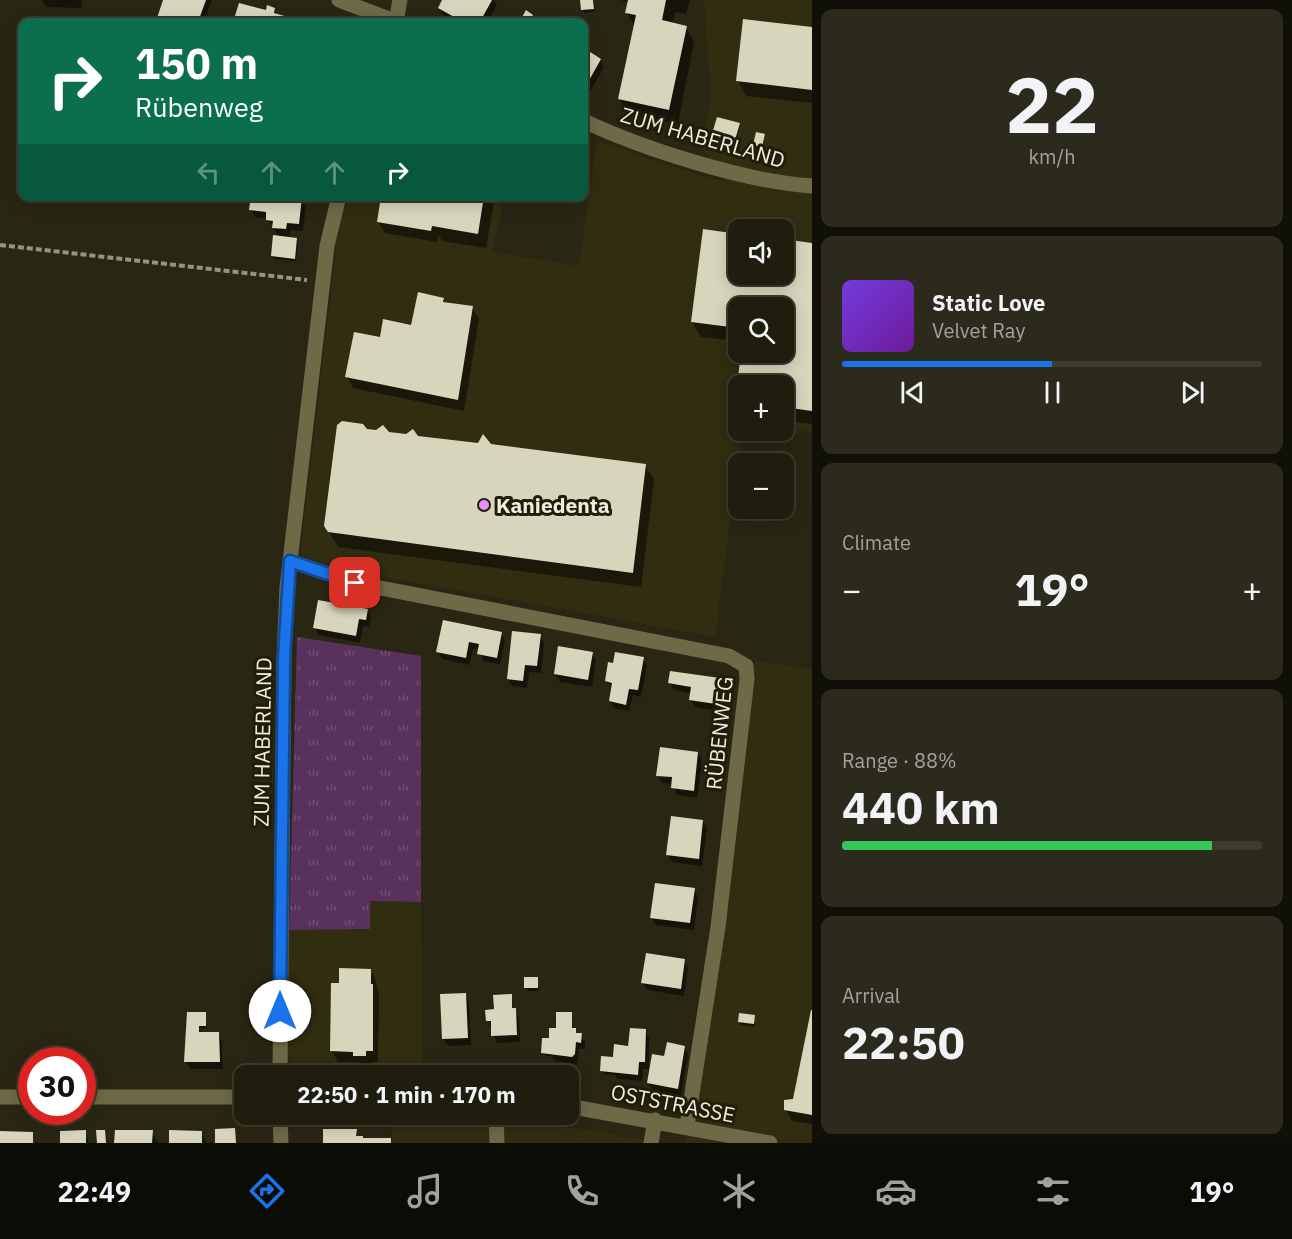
<!DOCTYPE html>
<meta charset="utf-8">
<style>
:root{--surface:#1f1d0e;--page:#2c2a1c;--text:#f1f3f6;--muted:#a1a29e;--line:#3c3b2e;--accent:#1a73e8}
body{margin:0;font-family:"IBM Plex Sans",sans-serif;background:var(--page);color:var(--text);height:100vh;display:flex;flex-direction:column;font-size:22px;white-space:nowrap}
*{box-sizing:border-box;margin:0}
p{font-size:20px;color:var(--muted)}
.icon{flex:none;width:33px;height:33px;fill:none;stroke:currentColor;stroke-width:2;stroke-linecap:round;stroke-linejoin:round}
.map{position:relative;flex:1;overflow:hidden}
.drawer{display:flex;flex-direction:column;gap:9px;padding:9px;background:#111008;width:480px}
.drawer>*{flex:none}
.hud{position:absolute;left:18px;top:18px;width:570px;height:183px;border-radius:12px;box-shadow:0 3px 15px #0003,0 0 0 2px var(--line);background:#0b6e4f;color:#fff;overflow:hidden}
.buttons{position:absolute;left:728px;top:219px;display:grid;gap:12px}
.buttons a{display:grid;place-items:center;width:66px;height:66px;border-radius:12px;background:var(--surface);box-shadow:0 3px 15px #0003,0 0 0 2px var(--line);font-size:30px}
.speed{position:absolute;left:18px;top:1047px;display:flex;gap:12px;font-size:30px;font-weight:700;text-align:center}
.speed>*{display:grid;place-content:center;width:78px;height:78px;border-radius:50%;background:var(--surface);box-shadow:0 3px 15px #0003,0 0 0 2px var(--line);line-height:1}
.speed .limit{border:9px solid #d22;background:#fff;color:#111}
.pin{position:absolute;display:grid;place-items:center;width:51px;height:51px;color:#fff;margin:-26px;border-radius:12px;box-shadow:0 3px 9px #0006}
.me{position:absolute;width:66px;margin:-33px;rotate:0deg;stroke-linejoin:round;filter:drop-shadow(0 0 4px #0008)}
.turn{display:flex;align-items:center;gap:21px;height:126px;padding:0 18px;font-size:27px}
.turn .icon{width:78px;height:78px;stroke-width:2.5}
.turn b{display:block;font-size:42px;line-height:51px}
.lanes{display:flex;align-items:center;height:57px;padding:0 18px;background:#0003;justify-content:center;gap:30px;direction:ltr}
.lanes .off{opacity:.35}
.big{font-size:45px;font-weight:700;line-height:1.1}
.drawer .tile{flex:1;display:flex;flex-direction:column;justify-content:center;gap:9px;min-width:0;padding:0 21px;border-radius:12px;background:var(--page)}
.drawer .dial{align-items:center;gap:0}
.dial b{font-size:78px;line-height:1}
.song{display:flex;align-items:center;gap:18px}
.cover{width:72px;height:72px;border-radius:9px;background:linear-gradient(135deg,hsl(260 70% 55%),hsl(280 70% 35%))}
.played{height:6px;border-radius:3px;background:linear-gradient(90deg,var(--accent) 50%,var(--line) 50%)}
.keys{display:flex;justify-content:space-around;direction:ltr}
.heat{display:flex;justify-content:space-between;align-items:center;font-size:33px;direction:ltr}
.charge{height:9px;border-radius:4px;background:linear-gradient(90deg,#34c759 88%,var(--line) 0)}
.trip{position:absolute;left:234px;top:1065px;width:345px;height:60px;border-radius:12px;background:var(--surface);box-shadow:0 3px 15px #0003,0 0 0 2px var(--line);font-weight:700;line-height:60px;text-align:center}
.dock{display:flex;height:96px;justify-content:space-around;align-items:center;background:#0c0c06;color:var(--muted)}
.dock .icon{width:42px;height:42px}
.dock .selected{color:var(--accent)}
.dock b{font-size:27px;color:var(--text)}
main{display:flex;flex:1;min-height:0}
.map>svg:first-child{display:block}
.built{fill:#302d11;fill-rule:evenodd}
.grass{fill:url(#grass-tufts)}
.shadow{fill:#0007}
.building{fill:#d7d5bc}
.lines{fill:none;stroke-linecap:round;stroke-linejoin:round}
.path{stroke:#959383;stroke-width:4;stroke-dasharray:6 3;stroke-linecap:butt}
.minor{stroke:#6e6a48;stroke-width:15}
.route-casing{stroke:#114b97;stroke-width:15}
.route{stroke:#1a73e8;stroke-width:10}
.poi-dot{fill:#ee8cf8;stroke:#201e09;stroke-width:2}
.labels{text-anchor:middle;dominant-baseline:central;stroke-width:6;stroke-linejoin:round;paint-order:stroke}
.street-label{font-size:21px;fill:#eeede0;stroke:#201e09}
.poi-label{font-size:21px;font-weight:bold;fill:#eeede0;stroke:#201e09;text-anchor:start}
</style>
<main>
<div class="map">
<svg width="812" height="1143" viewBox="0 0 812 1143">
<defs>
<pattern id="grass-tufts" width="24" height="20" patternUnits="userSpaceOnUse" patternTransform="scale(1.5)"><rect width="24" height="20" fill="#58315c"/><path d="M3 7l-1-3M5 7V3M7 7l1-3M15 17l-1-3M17 17v-4M19 17l1-3" fill="none" stroke="#704f73"/></pattern>
</defs>
<rect width="100%" height="100%" fill="#292713"/>
<path class="built" d="M704,0H812V432L783,428V386H738V430L742,431L715,637L336,568L300,554L339,224L348,197H504L493,252L579,266L597,140L654,161L727,183L701,147L711,98ZM738,230H783V274H738ZM738,308H783V352H738Z
M755,661L812,669V1143H684L697,1112Z
M370,901L421,902L422,1075H300L288,1055L289,930L369,929Z
M391,1116L577,1128L661,1143H393Z"/>
<path class="grass" d="M297,637L421,656V902L370,901V929L289,930Z"/>
<path class="shadow" d="M42,0H82L81,8L46,7Z
M163,0H212L204,22H161L158,18Z
M444,0H494L497,5L487,22H456L444,16L439,8Z
M582,0H594L595,12L584,13Z
M619,0H690L686,14L675,12L672,24L686,27L694,42L678,124L628,114L620,99L635,27L627,13L629,2Z
M240,4L267,12L274,9L278,16L287,18L289,22H235Z
M532,16V22H526L523,19Z
M812,28V103L746,96L738,81Z
M584,50L600,60L604,67L591,90L584,85Z
M739,124L740,127L736,142L716,137L714,134Z
M764,136L763,149L756,148L754,144Z
M382,196H495L486,248L442,241L439,235L437,242L385,233L378,222Z
M301,199L306,206L303,231L290,230L289,238L296,239L298,242L296,261L274,259L272,256L279,237L267,218L255,217L251,210Z
M738,235V274H783V241L812,245V424L783,420V308H738V341L701,337L692,322Z
M443,299L446,304L472,308L479,319L464,411L353,388L347,377L381,339L412,329Z
M367,431L645,465L654,480L641,587L338,547L325,526Z
M367,610L371,617L369,627L363,626L360,643L319,635L315,628Z
M444,622L501,633L505,640L500,664L483,661L480,650L473,649L469,665L442,659L438,652Z
M540,635L544,643L541,673L529,672L527,688L512,686L508,679Z
M592,653L596,661L592,687L560,682L555,674Z
M643,659L647,666L641,697L633,695L629,711L614,708L610,701L613,689L606,681Z
M719,680L723,687L719,711L695,707L690,699L691,693L674,690L670,683Z
M698,753L702,760L697,798L677,795L673,784L662,783L658,775Z
M703,821L707,828L702,866L672,862L668,855Z
M694,890L698,897L694,930L656,925L651,917Z
M684,960L688,968L684,996L647,990L643,983Z
M370,970L376,981L379,997L378,1062H372V1067H361L358,1062H338L332,1051L341,985Z
M537,978L539,991H528L526,988Z
M465,995L469,1002L471,1045L448,1046L443,1038Z
M511,995L513,1010L519,1017L520,1042L497,1043L488,1021L487,1011H495Z
M188,1013H205L207,1028H199L202,1033L218,1034L222,1041L223,1069H190L186,1062Z
M571,1014L573,1029L585,1042V1049H579L577,1064L555,1061L552,1056H545L543,1052Z
M812,1014V1124L792,1121L786,1109L794,1100Z
M754,1016L755,1027L741,1025L739,1022Z
M645,1030L649,1038V1069H643L642,1081L617,1079L615,1075L604,1074L602,1071Z
M684,1047L688,1055L681,1096L653,1090L648,1083L665,1058Z
M85,1132L89,1143H61Z
M152,1132L158,1143H116Z
M201,1132L206,1143H171Z"/>
<path class="building" d="M163,0H206L198,22L182,18L177,22L157,18Z
M442,0H492L481,20L476,18L473,22H463L438,8Z
M580,0H593L594,9L581,10Z
M628,0H666L662,20L687,26L669,110L618,99L636,15L625,13Z
M239,3L266,10L267,5L275,8L274,13L288,17L286,22H233Z
M526,10L533,15L529,22L521,19Z
M743,19L812,27V90L736,81Z
M584,48L601,59L587,84L584,82Z
M717,117L740,123L735,140L712,134Z
M756,132L765,134L762,147L753,145Z
M251,196L302,197L299,224L287,223L286,229L272,228L273,221L266,220V212L249,210Z
M381,196H484L478,234L432,226L431,231L377,222Z
M703,229L738,234V274H783V239L812,243V411L783,407V386H737L741,352H783V308H738V328L691,322Z
M273,235L297,238L295,259L271,256Z
M418,292L444,298L443,302L473,306L458,400L345,377L354,332L380,337L383,319L411,325Z
M342,421L363,424L367,429L376,430L383,425L389,432L406,434L413,429L418,436L478,443L483,434L491,444L646,464L633,573L328,532L324,526L337,425Z
M318,600L368,609L366,620L359,619L356,636L313,628Z
M443,620L502,632L497,658L477,654L479,644L469,642L466,658L436,652Z
M512,631L541,634L537,666L525,665L523,681L507,679Z
M558,646L593,652L588,680L554,674Z
M615,652L644,657L638,690L629,689L626,705L609,701L612,683L605,681L608,662L613,663Z
M670,671L720,678L716,704L689,700L691,687L668,683Z
M660,747L698,752L694,791L671,788L672,777L656,776Z
M671,816L703,820L699,859L666,855Z
M655,883L695,888L690,923L650,918Z
M646,953L685,959L681,989L641,983Z
M339,968L371,969V984H373V1051H366V1056H353V1052L330,1051L331,983H339Z
M524,977H538V988H524Z
M466,993L468,1038L442,1039L440,994Z
M512,994V1008H516L517,1035L491,1036V1021H486L485,1010L494,1009L493,995Z
M811,1010H812V1115L784,1110V1100L793,1099Z
M187,1012H206V1026H199V1032H219L220,1062H184Z
M556,1012H572V1028H576V1033H582L581,1043L576,1042L575,1054L572,1057L541,1053L542,1038H549V1028H556Z
M739,1013L755,1015L754,1024L738,1022Z
M630,1028L646,1029L645,1062H639L638,1075L600,1071L601,1056L613,1057L614,1044L628,1046Z
M667,1042L685,1046L678,1089L647,1083L652,1054L664,1056Z
M235,1128L236,1143H215V1129Z
M323,1129H357L356,1136H363V1138H391V1143H323Z
M86,1130V1143H60V1131Z
M96,1130H105L106,1143H97Z
M115,1130H153L152,1143H114Z
M169,1130L202,1131V1143H169Z
M0,1131L33,1132V1143H0Z"/>
<g class="lines">
<path class="path" d="M0,245L307,280"/>
<path class="minor" d="M339,0L397,22
M396,22L400,0
M584,121C643,149 747,182 812,186
M290,561L355,583L729,656L746,666L747,679L718,927L687,1126
M280,1076L284,658L287,587L327,246L339,196
M0,1097H32
M82,1097H244
M568,1106L770,1143
M280,1114L281,1143
M496,1114L497,1143
M651,1143L655,1120"/>
</g>
<g class="lines">
<g class="route-casing">
<path id="route" d="M280,1011L284,658L290,561L355,583"/>
</g>
<use href="#route" class="route"/>
</g>
<circle class="poi-dot" cx="484" cy="505" r="6"/>
<g class="labels">
<g class="street-label">
<text transform="translate(703 137) rotate(16)">ZUM HABERLAND</text>
<text transform="translate(719 733) rotate(-84)">RÜBENWEG</text>
<text transform="translate(262 742) rotate(-89)">ZUM HABERLAND</text>
<text transform="translate(673 1103) rotate(11)">OSTSTRASSE</text>
</g>
<g class="poi-label">
<text x="496" y="505">Kaniedenta</text>
</g>
</g>
</svg>
<div class="buttons">
<a><svg class="icon" aria-label="sound" viewBox="0 0 24 24"><path d="M4 9h4l5-4v14l-5-4H4zM17 9q2 3 0 6"/></svg></a>
<a><svg class="icon" aria-label="search" viewBox="0 0 24 24"><circle cx="10" cy="10" r="6"/><path d="M15 15l6 6"/></svg></a>
<a>+</a>
<a>−</a>
</div>
<div class="speed"><div class="limit">30</div></div>
<div class="pin" style="left:355px;top:583px;background:#d93025"><svg class="icon" aria-label="arrive" viewBox="0 0 24 24"><path d="M6 21V4h12l-3 4 3 4H6"/></svg></div>
<svg class="me" style="left:280px;top:1011px" viewBox="-20 -20 40 40"><circle r="19" fill="#fff"/><path d="M0-13L10 11 0 6-10 11z" fill="#1a73e8"/></svg>
<div class="trip">22:50 · 1 min · 170 m</div>
<div class="hud">
<div class="turn"><svg class="icon" aria-label="right" viewBox="0 0 24 24"><path d="M7 20v-9h11M14 6l5 5-5 5"/></svg><div><b>150 m</b>Rübenweg</div></div>
<div class="lanes"><svg class="icon off" aria-label="left" viewBox="0 0 24 24"><path d="M17 20v-9H6M10 6l-5 5 5 5"/></svg><svg class="icon off" aria-label="ahead" viewBox="0 0 24 24"><path d="M12 20V5M6 11l6-6 6 6"/></svg><svg class="icon off" aria-label="ahead" viewBox="0 0 24 24"><path d="M12 20V5M6 11l6-6 6 6"/></svg><svg class="icon" aria-label="right" viewBox="0 0 24 24"><path d="M7 20v-9h11M14 6l5 5-5 5"/></svg></div>
</div>
</div>
<section class="drawer">
<div class="tile dial"><b>22</b><p>km/h</p></div>
<div class="tile">
<div class="song"><i class="cover"></i><div><b>Static Love</b><p>Velvet Ray</p></div></div>
<div class="played"></div>
<div class="keys"><svg class="icon" aria-label="previous" viewBox="0 0 24 24"><path d="M18 5L8 12l10 7zM5 5v14"/></svg><svg class="icon" aria-label="pause" viewBox="0 0 24 24"><path d="M8 5v14M16 5v14"/></svg><svg class="icon" aria-label="next" viewBox="0 0 24 24"><path d="M6 5l10 7-10 7zM19 5v14"/></svg></div>
</div>
<div class="tile"><p>Climate</p>
<div class="heat"><a>−</a><b class="big">19°</b><a>+</a></div>
</div>
<div class="tile"><p>Range · 88%</p><b class="big">440 km</b><div class="charge"></div></div>
<div class="tile"><p>Arrival</p><b class="big">22:50</b></div>
</section>
</main>
<nav class="dock">
<b>22:49</b>
<svg class="icon selected" aria-label="directions" viewBox="0 0 24 24"><path d="M12 3l9 9-9 9-9-9zM9 14v-3h6M13 9l2 2-2 2"/></svg>
<svg class="icon" aria-label="music" viewBox="0 0 24 24"><path d="M9 18V5l10-2v13"/><circle cx="6" cy="18" r="3"/><circle cx="16" cy="16" r="3"/></svg>
<svg class="icon" aria-label="phone" viewBox="0 0 24 24"><path d="M5 4h4l2 5-3 2q2 4 5 5l2-3 5 2v4C11 20 4 13 5 4z"/></svg>
<svg class="icon" aria-label="climate" viewBox="0 0 24 24"><path d="M12 3v18M4 7l16 10M4 17L20 7"/></svg>
<svg class="icon" aria-label="car" viewBox="0 0 24 24"><path d="M5 17H2v-5l4-1 3-4h7l3 4 3 1v5h-3M9 17h6M6 11h13"/><circle cx="7" cy="17" r="2"/><circle cx="17" cy="17" r="2"/></svg>
<svg class="icon" aria-label="filters" viewBox="0 0 24 24"><path d="M4 7h16M4 17h16"/><circle cx="9" cy="7" r="2"/><circle cx="15" cy="17" r="2"/></svg>
<b>19°</b>
</nav>
